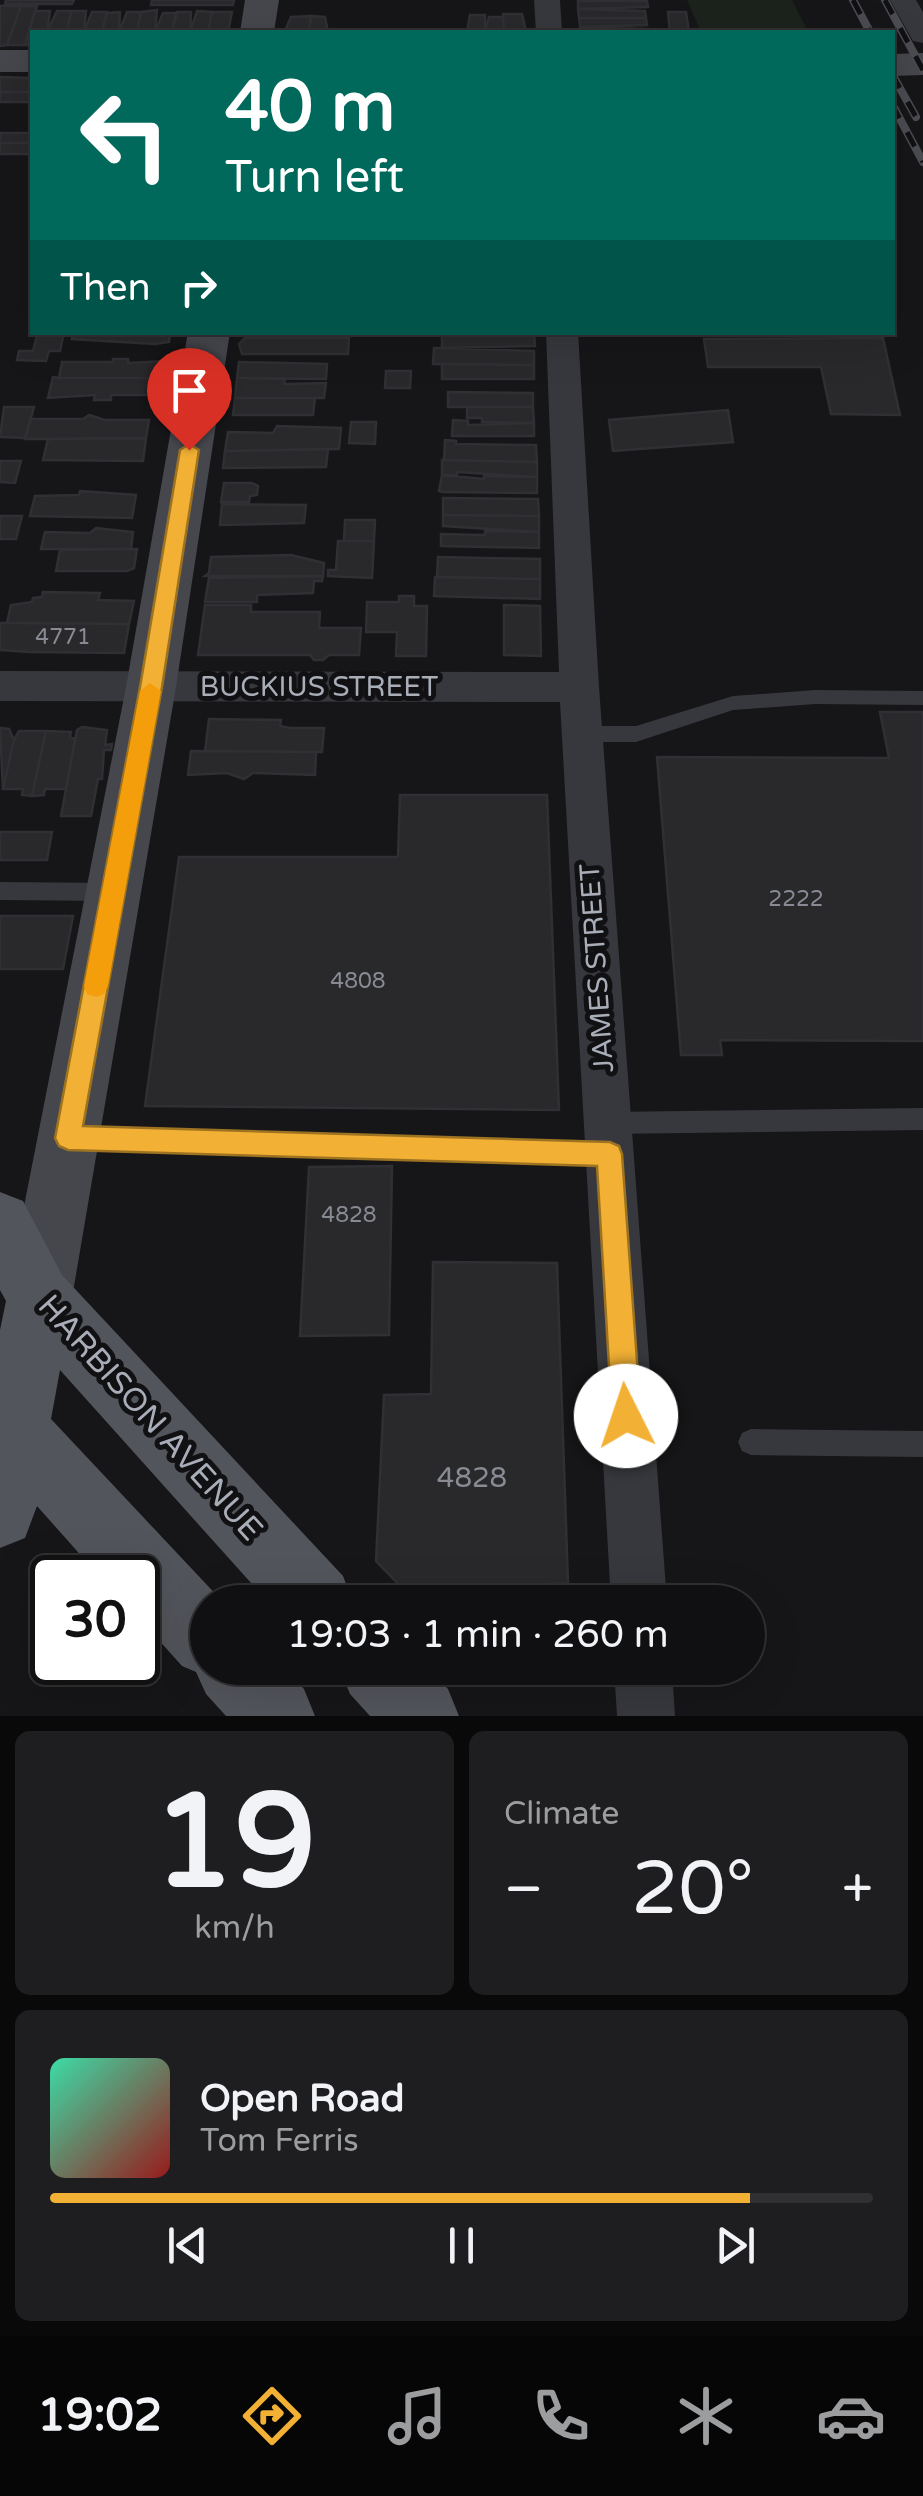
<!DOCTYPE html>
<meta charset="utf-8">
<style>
:root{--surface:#101012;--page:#1e1e20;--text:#f1f3f6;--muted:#9c9d9f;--line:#303032;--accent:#f2b134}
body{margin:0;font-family:"Varela Round",sans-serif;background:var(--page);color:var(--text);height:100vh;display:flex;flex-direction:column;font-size:38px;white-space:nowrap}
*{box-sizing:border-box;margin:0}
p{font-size:32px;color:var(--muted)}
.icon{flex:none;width:55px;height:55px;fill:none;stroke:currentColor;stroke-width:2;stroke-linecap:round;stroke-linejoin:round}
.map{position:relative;height:1716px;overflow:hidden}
.sheet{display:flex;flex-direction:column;gap:15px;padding:15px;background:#09090a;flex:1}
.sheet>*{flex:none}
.banner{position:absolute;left:30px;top:30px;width:865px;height:305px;border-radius:0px;box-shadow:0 10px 40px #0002,0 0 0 2px var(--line);background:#00695c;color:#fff;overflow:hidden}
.speed{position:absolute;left:30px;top:1555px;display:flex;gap:20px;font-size:50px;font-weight:700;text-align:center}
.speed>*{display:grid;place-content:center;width:130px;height:130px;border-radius:50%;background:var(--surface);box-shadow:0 10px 40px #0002,0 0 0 2px var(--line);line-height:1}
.speed .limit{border:5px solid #111;border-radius:15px;background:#fff;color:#111}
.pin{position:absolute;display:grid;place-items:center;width:85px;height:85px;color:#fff;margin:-102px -42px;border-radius:50% 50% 50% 0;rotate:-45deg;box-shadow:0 0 10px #0007}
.pin .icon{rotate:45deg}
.me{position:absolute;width:110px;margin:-55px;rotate:356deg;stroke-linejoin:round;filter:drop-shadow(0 0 8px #0008)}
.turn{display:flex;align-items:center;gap:35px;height:210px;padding:0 30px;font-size:45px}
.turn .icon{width:130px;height:130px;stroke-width:2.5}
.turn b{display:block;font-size:70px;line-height:85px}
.then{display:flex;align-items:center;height:95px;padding:0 30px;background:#0003;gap:20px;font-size:38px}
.big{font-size:75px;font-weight:600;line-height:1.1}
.sheet .tile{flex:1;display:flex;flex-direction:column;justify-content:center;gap:15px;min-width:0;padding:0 35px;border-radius:15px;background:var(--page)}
.sheet .dial{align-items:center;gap:0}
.dial b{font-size:130px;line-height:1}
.song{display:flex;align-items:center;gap:30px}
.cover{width:120px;height:120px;border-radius:15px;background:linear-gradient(135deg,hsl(160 70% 55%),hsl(0 70% 35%))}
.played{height:10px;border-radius:5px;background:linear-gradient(90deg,var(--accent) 85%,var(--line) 85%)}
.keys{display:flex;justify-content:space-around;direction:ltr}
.heat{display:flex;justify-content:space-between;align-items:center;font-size:55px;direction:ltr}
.sheet .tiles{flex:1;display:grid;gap:15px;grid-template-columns:1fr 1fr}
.tile:last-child{grid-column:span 2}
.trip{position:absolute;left:190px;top:1585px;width:575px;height:100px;border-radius:50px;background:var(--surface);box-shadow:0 10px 40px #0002,0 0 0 2px var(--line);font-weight:600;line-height:100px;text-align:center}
.tab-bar{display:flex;height:160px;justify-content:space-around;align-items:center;background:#060607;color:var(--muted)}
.tab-bar .icon{width:70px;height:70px}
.tab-bar .selected{color:var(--accent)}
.tab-bar b{font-size:45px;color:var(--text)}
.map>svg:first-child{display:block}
.green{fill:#1c231d}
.building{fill:#29292c;stroke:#303034;stroke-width:2.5}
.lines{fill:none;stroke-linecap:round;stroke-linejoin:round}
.lane{fill:#37383d;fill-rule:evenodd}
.street{fill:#37383d;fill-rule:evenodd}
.secondary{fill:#45474d;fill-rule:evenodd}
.primary{fill:#53555c;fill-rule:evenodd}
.rail-casing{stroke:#4a4c52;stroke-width:8}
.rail{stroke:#111113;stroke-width:5;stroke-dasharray:16;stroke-linecap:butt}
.route{fill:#f2b134;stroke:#9d7322;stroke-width:2.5}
.slow{fill:#f59e0b}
.labels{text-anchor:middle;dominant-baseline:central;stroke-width:10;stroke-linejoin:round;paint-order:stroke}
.number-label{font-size:22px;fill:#888b94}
.street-label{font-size:28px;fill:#a8adb8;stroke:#111113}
.near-number-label{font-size:28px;fill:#888b94}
.near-street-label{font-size:32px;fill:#a8adb8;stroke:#111113}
</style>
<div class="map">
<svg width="923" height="1716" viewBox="0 0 923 1716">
<rect width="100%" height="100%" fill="#161618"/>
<path class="green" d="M687,0H792L808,32H701Z"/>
<path class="building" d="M6,0H74L72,4H5Z
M152,0H234L233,5H151Z
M578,1H647L648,7L578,9Z
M21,6H37L25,45H7Z
M21,6L7,45L0,46V6Z
M578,9L645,11L646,18H579Z
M157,10L155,32H137L141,12Z
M35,11H50L47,32H32V45H25Z
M57,11H72L66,32H47Z
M72,11H86L84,32H66Z
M197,11L212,12L208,32H190Z
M92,12H107L102,32H84Z
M120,12L119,32H102L107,13Z
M127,12H141L137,32H119Z
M177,12H191L190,32H172Z
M212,12H232L228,32H208Z
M668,12H686L689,32H670Z
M163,13H176L172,32H155Z
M503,14H522L526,31L504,32Z
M470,15H485V32H467Z
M311,16L309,32L285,31L291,17Z
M311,16L325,17L328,32H309Z
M489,17H503L504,32H485Z
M579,18H646L647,25L580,27Z
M580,27L646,29V32H580Z
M0,77L32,78V88L28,92H0Z
M0,92H32V102H0Z
M0,133H32V143H0Z
M0,143H32V154H0Z
M38,332H64L60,351H49L46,361L17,360L19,351H33Z
M73,332H170L169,342L155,344L72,339Z
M442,332H534L535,346L442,348Z
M245,338H349L348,354H242L239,344Z
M883,338L900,415L831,414L821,367H708L704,339Z
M434,348L534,351V365L433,364Z
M113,359H128V363L166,361L163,378H59L62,362H113Z
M239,362L327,364L326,379L237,378Z
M442,364L534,365V379H442Z
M386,371H411L410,388H385Z
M53,377L59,378H163L160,395H111V400H94L95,395L48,398Z
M237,378L285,379L284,384L326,383L324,398H235Z
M448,392L533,393V407H448Z
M235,398H315L313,415H233Z
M4,407H34L25,438L0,437Z
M467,407H533L534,423L482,422V418H467Z
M728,410L733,442L613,451L609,420Z
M89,415L105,420H149L146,438L25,439L31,419H83Z
M453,420L468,421V425L534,423V436H452Z
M351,422H376L375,444L349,443Z
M277,426L341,428L339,449L225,451L228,432L273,433Z
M146,438L143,461L43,460L48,439Z
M445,440L456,441V444L536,445L537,462L444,460Z
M328,449L326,467L223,468L225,451Z
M442,460L537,462V477L457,472V475H442Z
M0,461H21L15,483L0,482Z
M442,475L484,479V476L537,477V493L442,492L439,491Z
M224,483H252L258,486L257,495L250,496L249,502H221Z
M80,491L136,495L132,518L30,516L35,496L79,495Z
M443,498L538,499L539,516L443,515Z
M222,504L306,505L304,523L220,525Z
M443,515L539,516V532L443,526Z
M0,516H22L16,539H0Z
M345,520H375L374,541H344Z
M96,528L133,532L131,549H41L45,532L90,533Z
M485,531L539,532V548L441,546V534L485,535Z
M338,541H374L372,578L328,576V570H336Z
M137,549L134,568L127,571H56L60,550Z
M291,555L324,563L323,576H205L209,573L211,557Z
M438,557L540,559V579L437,577Z
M323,576L322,581H314L313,593L257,595V602H205L209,578Z
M435,577L540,579V599L434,596Z
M43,592L100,593L98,600L134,601L129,624L7,623L11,605L32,602L33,598L42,597Z
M399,596H414V606H427L426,656H396L397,632H366L367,602H399Z
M205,605H251V612H320L319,628H361L359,655H329L323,660H314L310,655H198Z
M504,605L540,606L541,656L504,655Z
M0,623H7L129,624L124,653L30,652L0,650Z
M880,712H923V1041L720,1040L722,1055H681L657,757L889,758Z
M209,719L281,720L280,726L290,728H324L322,752L205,751Z
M82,727L107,730L105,745L112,744L111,750H104L102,779H98L91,816H61L77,730Z
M0,728L9,729L14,740L3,789Z
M19,731H46L32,796L22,795L23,789H3L14,740Z
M46,731L71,732L70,737L75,739L66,789H45L44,795L32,796Z
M191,751L316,752L315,775L253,773L244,779L227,773L188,775Z
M400,795H547L559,1110L145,1106L179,857H398Z
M0,832H52L47,860H0Z
M0,916H73L63,969H0Z
M392,1166L389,1335L300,1336L309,1167Z
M433,1262L557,1263L568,1583L440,1590L441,1593L419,1590L420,1597H411L376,1561L384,1395L431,1394Z"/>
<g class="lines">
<path class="lane" d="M815,690L923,691V705L815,704L733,710L636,742H582L573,734L582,726H636L733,696Z
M0,882L111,883L118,886L121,892L118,898L111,901L0,900Z
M923,1108V1130L607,1134L599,1130L596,1123L599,1116L607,1112Z
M72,1127L610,1143L618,1146L621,1154L618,1162L610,1165L72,1149L64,1146L61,1138L64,1130Z
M751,1429L923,1431V1457L751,1455L742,1451L738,1442L742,1433Z"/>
<path class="street" d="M534,0H560L562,32H536Z
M890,0H916L923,12V43L913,41Z
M546,332H578L599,687L667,1602H611L560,702L0,701V671L559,672Z
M614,1668H672L675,1716H617Z"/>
<path class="secondary" d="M245,0H279L274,32H240Z
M0,50H32V72H0Z
M923,53V75L892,76V54Z
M188,332H230L176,687L72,1298L62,1321L39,1331L16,1321L6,1298L126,687Z"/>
<path class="primary" d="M0,1192L23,1201L62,1275L343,1576L353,1602H268L60,1370L51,1419L223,1602H208V1668H283L304,1689L315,1716H226L206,1694L196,1672L182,1666L138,1617V1578H101L37,1506L25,1538L0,1548V1330L6,1301L0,1290Z
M339,1668H427L448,1689L459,1716H370L350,1694Z"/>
<g class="rail-casing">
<path id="rail" d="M853,0L870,32
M885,0L923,70
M892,74L916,117
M892,104L923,162"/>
</g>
<use href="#rail" class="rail"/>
</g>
<path class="route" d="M189,444L199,450L162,687L83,1126L610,1142L619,1146L622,1154L641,1416L637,1426L626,1430L616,1426L612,1416L597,1166L68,1150L59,1146L55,1138L140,687L180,450Z"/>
<path class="slow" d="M150,683L161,691L108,986L104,994L96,997L87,994L84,986L140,691Z"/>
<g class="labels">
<g class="number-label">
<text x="63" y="637">4771</text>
<text x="796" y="899">2222</text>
<text x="358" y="981">4808</text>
<text x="349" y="1215">4828</text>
</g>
<g class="street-label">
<text x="319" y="687">BUCKIUS STREET</text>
<text transform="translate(597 968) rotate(-94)">JAMES STREET</text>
</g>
<g class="near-number-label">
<text x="472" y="1478">4828</text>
</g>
<g class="near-street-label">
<text transform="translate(150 1418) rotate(48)">HARBISON AVENUE</text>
</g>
</g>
</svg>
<div class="speed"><div class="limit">30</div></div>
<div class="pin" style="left:189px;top:450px;background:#d93025"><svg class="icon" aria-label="arrive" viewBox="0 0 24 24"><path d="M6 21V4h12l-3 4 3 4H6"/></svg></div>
<svg class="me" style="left:626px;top:1416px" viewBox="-20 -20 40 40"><circle r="19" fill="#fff"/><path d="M0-13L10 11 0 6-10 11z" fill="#f2b134"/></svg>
<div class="trip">19:03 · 1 min · 260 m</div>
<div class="banner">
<div class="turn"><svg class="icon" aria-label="left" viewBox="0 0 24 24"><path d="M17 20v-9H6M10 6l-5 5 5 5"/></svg><div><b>40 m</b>Turn left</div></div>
<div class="then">Then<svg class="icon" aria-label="right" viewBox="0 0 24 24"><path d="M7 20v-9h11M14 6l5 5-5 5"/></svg></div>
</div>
</div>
<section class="sheet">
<div class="tiles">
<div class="tile dial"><b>19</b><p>km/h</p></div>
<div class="tile"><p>Climate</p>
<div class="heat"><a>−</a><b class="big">20°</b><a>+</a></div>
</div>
<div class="tile">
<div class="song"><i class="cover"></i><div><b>Open Road</b><p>Tom Ferris</p></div></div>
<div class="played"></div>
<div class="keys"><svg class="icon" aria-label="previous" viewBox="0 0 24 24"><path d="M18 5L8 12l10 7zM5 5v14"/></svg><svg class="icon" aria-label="pause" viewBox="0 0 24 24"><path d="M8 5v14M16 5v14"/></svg><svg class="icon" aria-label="next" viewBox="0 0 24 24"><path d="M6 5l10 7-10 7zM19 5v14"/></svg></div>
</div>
</div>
</section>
<nav class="tab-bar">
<b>19:02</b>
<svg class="icon selected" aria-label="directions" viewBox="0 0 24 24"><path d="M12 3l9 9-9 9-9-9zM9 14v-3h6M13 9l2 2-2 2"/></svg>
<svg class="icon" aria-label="music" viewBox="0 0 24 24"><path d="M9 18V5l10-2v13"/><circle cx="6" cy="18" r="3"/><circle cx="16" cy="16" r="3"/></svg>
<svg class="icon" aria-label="phone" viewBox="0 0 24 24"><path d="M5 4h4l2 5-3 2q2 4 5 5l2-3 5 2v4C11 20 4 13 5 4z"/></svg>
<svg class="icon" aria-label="climate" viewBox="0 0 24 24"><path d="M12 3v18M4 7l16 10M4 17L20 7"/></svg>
<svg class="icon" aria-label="car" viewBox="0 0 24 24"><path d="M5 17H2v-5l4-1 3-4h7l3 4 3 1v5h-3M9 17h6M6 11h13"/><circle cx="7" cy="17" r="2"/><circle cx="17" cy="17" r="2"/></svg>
</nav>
